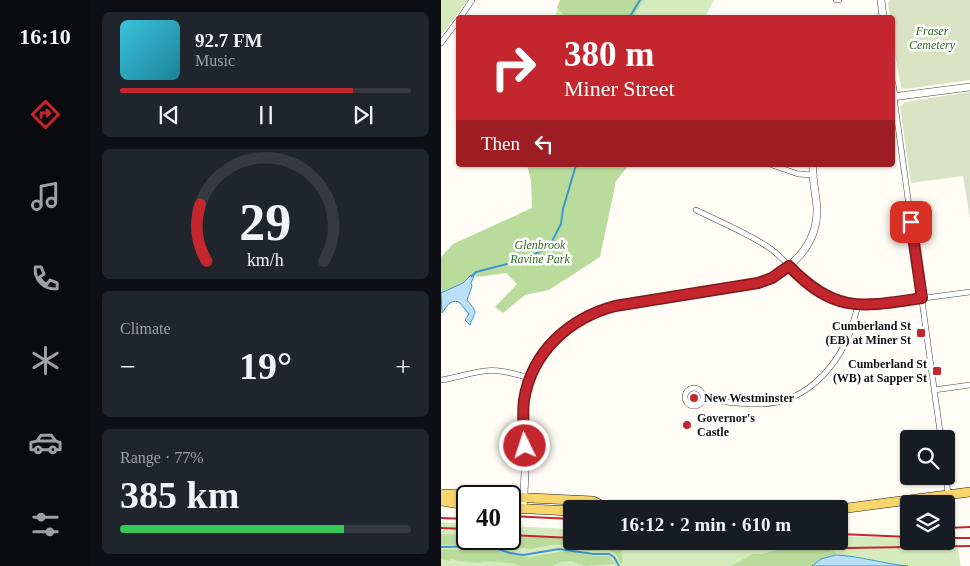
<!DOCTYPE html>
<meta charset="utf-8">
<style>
:root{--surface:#171b24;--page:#20242c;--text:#f1f3f6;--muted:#9ea1a6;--line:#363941;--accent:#c4262e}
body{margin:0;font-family:"Times New Roman",serif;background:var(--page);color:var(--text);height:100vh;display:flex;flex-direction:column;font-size:19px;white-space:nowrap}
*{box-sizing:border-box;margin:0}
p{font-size:16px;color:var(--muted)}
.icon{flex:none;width:28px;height:28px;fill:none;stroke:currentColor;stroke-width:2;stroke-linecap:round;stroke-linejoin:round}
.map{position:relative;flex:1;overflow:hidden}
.drawer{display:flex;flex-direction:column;gap:12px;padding:12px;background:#0d0f14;width:351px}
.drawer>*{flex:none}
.top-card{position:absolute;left:15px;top:15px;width:439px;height:152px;border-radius:5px;box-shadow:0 1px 4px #0004;background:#c4262e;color:#fff;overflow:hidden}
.tools{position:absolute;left:459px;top:430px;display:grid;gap:10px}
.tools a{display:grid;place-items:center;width:55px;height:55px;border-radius:5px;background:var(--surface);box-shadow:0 1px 4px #0004;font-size:25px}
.speed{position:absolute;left:15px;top:485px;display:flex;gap:10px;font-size:25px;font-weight:700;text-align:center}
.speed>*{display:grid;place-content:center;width:65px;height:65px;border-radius:50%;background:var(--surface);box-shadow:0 1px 4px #0004;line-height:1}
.speed .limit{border:2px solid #111;border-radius:8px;background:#fff;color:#111}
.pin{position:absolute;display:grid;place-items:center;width:42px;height:42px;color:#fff;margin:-21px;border-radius:10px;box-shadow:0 2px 8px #0006}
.me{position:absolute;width:55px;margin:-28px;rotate:356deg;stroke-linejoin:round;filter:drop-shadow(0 0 4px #0008)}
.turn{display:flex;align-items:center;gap:18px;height:105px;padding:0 25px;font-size:22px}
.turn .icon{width:65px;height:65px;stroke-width:2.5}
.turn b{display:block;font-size:35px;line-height:42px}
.then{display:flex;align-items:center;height:48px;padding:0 25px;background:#0003;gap:10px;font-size:19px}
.big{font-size:38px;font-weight:700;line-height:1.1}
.drawer .tile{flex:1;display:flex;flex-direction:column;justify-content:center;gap:8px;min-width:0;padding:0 18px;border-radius:8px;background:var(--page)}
.drawer .dial{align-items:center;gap:0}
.dial svg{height:130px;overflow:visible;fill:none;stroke:var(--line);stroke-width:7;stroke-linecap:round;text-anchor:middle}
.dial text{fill:var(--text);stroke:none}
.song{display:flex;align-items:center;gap:15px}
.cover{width:60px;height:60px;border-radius:8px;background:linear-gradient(135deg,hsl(190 70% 55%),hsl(190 70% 35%))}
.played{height:5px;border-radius:2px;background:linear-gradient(90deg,var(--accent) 80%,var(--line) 80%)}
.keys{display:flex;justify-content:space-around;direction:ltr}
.heat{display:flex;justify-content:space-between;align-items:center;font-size:28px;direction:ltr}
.charge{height:8px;border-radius:4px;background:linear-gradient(90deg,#34c759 77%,var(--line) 0)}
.trip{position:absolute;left:122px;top:500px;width:285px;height:50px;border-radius:5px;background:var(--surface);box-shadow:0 1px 4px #0004;font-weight:700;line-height:50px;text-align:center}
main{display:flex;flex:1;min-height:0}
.dock{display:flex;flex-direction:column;width:90px;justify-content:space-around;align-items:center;background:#090b0e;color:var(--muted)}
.dock .icon{width:35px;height:35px}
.dock .selected{color:var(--accent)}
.dock b{font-size:22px;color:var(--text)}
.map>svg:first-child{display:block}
.green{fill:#d5ebbd}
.forest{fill:#b9dc9c}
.cemetery{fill:#d9e3c4}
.water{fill:#b9e0f7;stroke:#3f96cf}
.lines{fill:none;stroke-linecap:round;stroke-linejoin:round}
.stream{stroke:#3f96cf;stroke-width:2}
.minor-casing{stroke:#444;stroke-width:6}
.tertiary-casing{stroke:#444;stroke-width:8}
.primary-casing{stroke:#222;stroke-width:10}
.minor{stroke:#fff;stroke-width:5}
.tertiary{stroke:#fff;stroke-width:7}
.primary{stroke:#f9d66b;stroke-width:9}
.rail{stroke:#c4262e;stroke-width:2}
.route-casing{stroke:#7f191e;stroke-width:12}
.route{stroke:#c4262e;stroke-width:9}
.poi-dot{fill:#c4262e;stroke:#fff;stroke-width:2}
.labels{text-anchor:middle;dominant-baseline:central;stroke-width:5;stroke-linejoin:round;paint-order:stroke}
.park-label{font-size:12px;font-style:italic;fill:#2f6b1f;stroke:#fff}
.poi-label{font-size:12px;font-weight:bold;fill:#111;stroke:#fff;text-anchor:end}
</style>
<main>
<nav class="dock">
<b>16:10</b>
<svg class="icon selected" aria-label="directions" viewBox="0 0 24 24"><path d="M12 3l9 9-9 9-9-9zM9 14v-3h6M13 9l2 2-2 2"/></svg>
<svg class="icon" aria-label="music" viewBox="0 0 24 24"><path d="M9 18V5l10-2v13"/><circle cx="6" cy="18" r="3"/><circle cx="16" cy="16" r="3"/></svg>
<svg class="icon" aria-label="phone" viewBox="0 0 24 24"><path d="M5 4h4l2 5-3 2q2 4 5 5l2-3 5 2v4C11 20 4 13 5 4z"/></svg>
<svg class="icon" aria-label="climate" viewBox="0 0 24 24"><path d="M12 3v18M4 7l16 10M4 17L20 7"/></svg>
<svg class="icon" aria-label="car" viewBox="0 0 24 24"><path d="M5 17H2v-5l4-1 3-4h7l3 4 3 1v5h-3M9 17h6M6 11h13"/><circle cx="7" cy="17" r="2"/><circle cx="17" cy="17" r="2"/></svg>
<svg class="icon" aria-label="filters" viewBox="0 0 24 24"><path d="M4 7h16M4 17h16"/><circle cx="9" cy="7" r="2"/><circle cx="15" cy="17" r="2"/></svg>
</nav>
<section class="drawer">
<div class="tile">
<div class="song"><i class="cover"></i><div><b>92.7 FM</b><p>Music</p></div></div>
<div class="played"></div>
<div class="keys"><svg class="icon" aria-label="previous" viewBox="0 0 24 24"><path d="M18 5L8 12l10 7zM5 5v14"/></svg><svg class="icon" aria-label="pause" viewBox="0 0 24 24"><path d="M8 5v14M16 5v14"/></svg><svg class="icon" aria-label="next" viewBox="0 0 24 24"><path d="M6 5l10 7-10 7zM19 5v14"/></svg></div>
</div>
<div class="tile dial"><svg viewBox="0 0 100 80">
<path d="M14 69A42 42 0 1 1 86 69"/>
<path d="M14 69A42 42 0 0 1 10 34" stroke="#c4262e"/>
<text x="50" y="56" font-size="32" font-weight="700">29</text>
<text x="50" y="72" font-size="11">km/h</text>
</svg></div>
<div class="tile"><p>Climate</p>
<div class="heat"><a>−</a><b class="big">19°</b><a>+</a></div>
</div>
<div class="tile"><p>Range · 77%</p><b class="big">385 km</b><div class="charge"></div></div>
</section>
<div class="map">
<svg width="529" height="566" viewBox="0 0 529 566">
<rect width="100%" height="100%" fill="#fffdf5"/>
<path class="green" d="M0,0H27L0,35Z
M121,0H273L264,17L113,18Z
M0,522L26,524V539H69V526L131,529V541H399V536L467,538L468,541L515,540L520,566H0Z"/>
<path class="forest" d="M119,0H203L191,18L122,17L123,15L116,8Z
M86,165H188L175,181L159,257L108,290L84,295L62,313L54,307L76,284L65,273L37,277L30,275L22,283L0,293V257L12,244L91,208L90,180Z
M0,534L26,535V539H69V536L131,539V541H185L180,551L182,563H179L174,553L167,550L146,551L132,545H110L90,549L45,543L0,545Z
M34,548H50L60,552L88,557L124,551L153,556H168L175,564L144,566L130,561L120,562L111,566H80L70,563L42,561V563L17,561L11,559L9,561L0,559V549L17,550Z
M343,548L384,549L394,552L395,555L380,559L371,566H291L311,554H321Z"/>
<path class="cemetery" d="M449,0H529V80L464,89L460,87L453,49L454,46L451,36V18L449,17L447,3Z
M529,92V218L522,176L470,183L459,107L464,102Z"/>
<path class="water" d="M30,275L33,276L30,283L31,286L26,300C38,315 34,310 29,325L24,320L28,314L18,302C8,299 6,307 1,313L0,293L22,283Z
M395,555C419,556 443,564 467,566H371L380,559Z"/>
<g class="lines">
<path class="stream" d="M188,18L199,0
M31,276L35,272L82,260L108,247L120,224L122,209L135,165
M0,547L48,546L69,553L82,555L118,549L152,554H168L173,557L178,566"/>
<g class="minor-casing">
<path id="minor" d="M395,0H398
M19,18L31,0
M0,43L18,19
M453,97L500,439
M331,165L357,174L372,175
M255,210C279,222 305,232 327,247C341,256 351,270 363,281C382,298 406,305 431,305L529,292
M0,380C15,378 28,373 43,371C59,369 74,374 89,378
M244 397a9 9 0 1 1 18 0a9 9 0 1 1-18 0Z
M493,390L529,385
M262,399C281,401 301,405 320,404C361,403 390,374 407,338C411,328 414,316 417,305
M505,476L507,495"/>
</g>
<g class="tertiary-casing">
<path id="tertiary" d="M440,0L442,18
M451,84L453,97
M451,97L529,87
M82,509C83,490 85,470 84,451C84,434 80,416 84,398C93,349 128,319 175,306L317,283C350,271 377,245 376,208C375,193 371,180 372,165"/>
</g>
<g class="primary-casing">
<path id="primary" d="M0,495L4,494L48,496
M69,497L152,501L166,508
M0,501L26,505
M69,508L131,511
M162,509H233
M399,509L529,492"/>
</g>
<use href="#minor" class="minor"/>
<use href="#tertiary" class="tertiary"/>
<use href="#primary" class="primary"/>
<path class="rail" d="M69,516L131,519
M0,518L26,519
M0,528L26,529
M505,528L529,527
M399,534L468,537
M69,535L131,538
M505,538H529
M215,541L407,548L529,546"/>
</g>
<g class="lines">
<g class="route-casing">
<path id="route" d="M84,446C83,431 81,415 83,400C91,351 129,318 174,306L317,283L331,278L348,266C394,314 421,307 481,298L470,222"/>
</g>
<use href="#route" class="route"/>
</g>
<g class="poi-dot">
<rect x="475" y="328" width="10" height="10" rx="2.5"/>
<rect x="491" y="366" width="10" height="10" rx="2.5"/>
<circle cx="253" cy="398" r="5"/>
<circle cx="246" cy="425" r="5"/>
</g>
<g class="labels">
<g class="park-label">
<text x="491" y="31">Fraser<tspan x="491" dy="14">Cemetery</tspan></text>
<text x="99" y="245">Glenbrook<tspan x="99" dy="14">Ravine Park</tspan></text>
</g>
<g class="poi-label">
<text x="470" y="326">Cumberland St<tspan x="470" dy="14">(EB) at Miner St</tspan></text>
<text x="486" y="364">Cumberland St<tspan x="486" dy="14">(WB) at Sapper St</tspan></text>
<text x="263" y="398" text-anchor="start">New Westminster</text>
<text x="256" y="418" text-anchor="start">Governor's<tspan x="256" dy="14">Castle</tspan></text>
</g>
</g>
</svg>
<div class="tools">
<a><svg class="icon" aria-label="search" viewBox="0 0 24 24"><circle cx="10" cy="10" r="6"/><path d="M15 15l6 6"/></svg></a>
<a><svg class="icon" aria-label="layers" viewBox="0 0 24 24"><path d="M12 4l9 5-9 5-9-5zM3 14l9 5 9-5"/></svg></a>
</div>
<div class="speed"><div class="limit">40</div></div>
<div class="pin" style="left:470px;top:222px;background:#d93025"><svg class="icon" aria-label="arrive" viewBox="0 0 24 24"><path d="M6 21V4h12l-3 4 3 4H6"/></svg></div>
<svg class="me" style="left:84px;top:446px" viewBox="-20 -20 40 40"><circle r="17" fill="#c4262e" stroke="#fff" stroke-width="3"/><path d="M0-11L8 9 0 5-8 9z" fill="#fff"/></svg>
<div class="trip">16:12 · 2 min · 610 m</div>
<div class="top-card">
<div class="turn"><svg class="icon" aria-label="right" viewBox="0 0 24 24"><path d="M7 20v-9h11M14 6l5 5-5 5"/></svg><div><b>380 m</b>Miner Street</div></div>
<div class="then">Then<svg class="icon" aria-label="left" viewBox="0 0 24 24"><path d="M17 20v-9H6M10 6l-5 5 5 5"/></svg></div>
</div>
</div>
</main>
